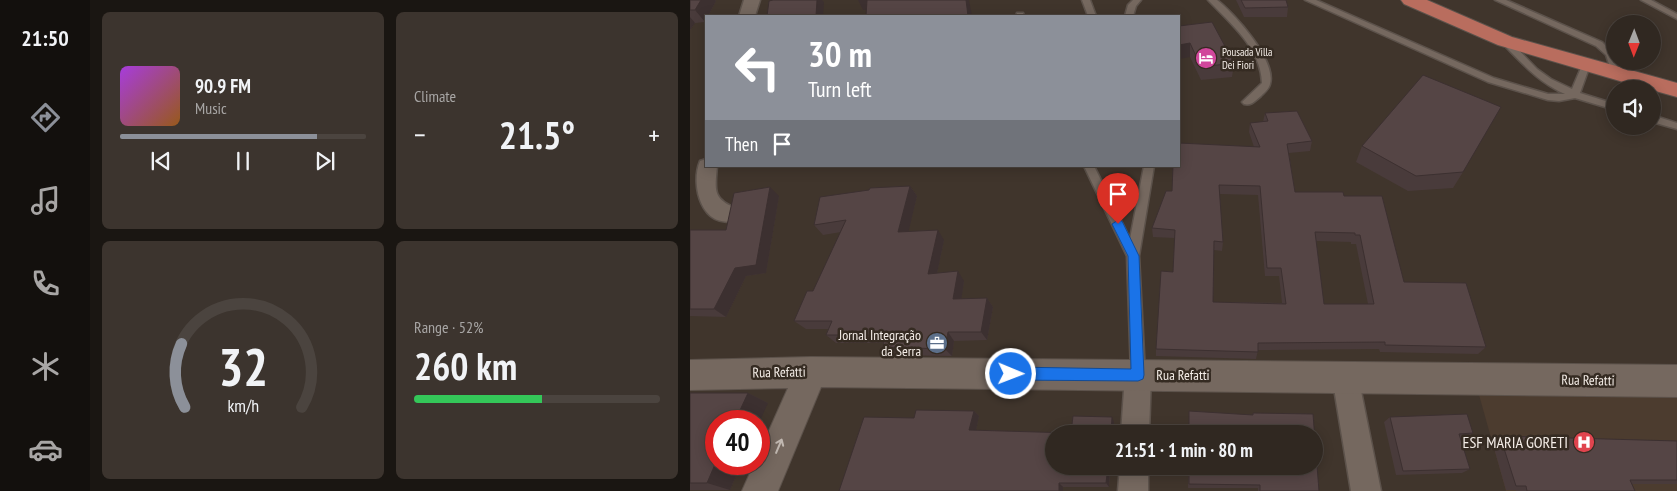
<!DOCTYPE html>
<meta charset="utf-8">
<style>
:root{--surface:#302821;--page:#3c342e;--text:#f1f3f6;--muted:#a8a6a5;--line:#4b443f;--accent:#8c9099}
body{margin:0;font-family:"PT Sans Narrow",sans-serif;background:var(--page);color:var(--text);height:100vh;display:flex;flex-direction:column;font-size:19px;white-space:nowrap}
*{box-sizing:border-box;margin:0}
p{font-size:16px;color:var(--muted)}
.icon{flex:none;width:28px;height:28px;fill:none;stroke:currentColor;stroke-width:2;stroke-linecap:round;stroke-linejoin:round}
.map{position:relative;flex:1;overflow:hidden}
.panel{display:flex;flex-direction:column;gap:12px;padding:12px;background:#1a1612;width:600px}
.panel>*{flex:none}
.hud{position:absolute;left:15px;top:15px;width:475px;height:152px;border-radius:0px;box-shadow:0 2px 12px #0003,0 0 0 1px var(--line);background:#8c9099;color:#fff;overflow:hidden}
.needle{width:32px;rotate:181deg}
.fabs{position:absolute;left:916px;top:15px;display:grid;gap:10px}
.fabs a{display:grid;place-items:center;width:55px;height:55px;border-radius:50%;background:var(--surface);box-shadow:0 2px 12px #0003,0 0 0 1px var(--line);font-size:25px}
.speed{position:absolute;left:15px;top:410px;display:flex;gap:10px;font-size:25px;font-weight:700;text-align:center}
.speed>*{display:grid;place-content:center;width:65px;height:65px;border-radius:50%;background:var(--surface);box-shadow:0 2px 12px #0003,0 0 0 1px var(--line);line-height:1}
.speed .limit{border:8px solid #d22;background:#fff;color:#111}
.pin{position:absolute;display:grid;place-items:center;width:42px;height:42px;color:#fff;margin:-51px -21px;border-radius:50% 50% 50% 0;rotate:-45deg;box-shadow:0 0 5px #0007}
.pin .icon{rotate:45deg}
.me{position:absolute;width:55px;margin:-28px;rotate:91deg;stroke-linejoin:round;filter:drop-shadow(0 0 4px #0008)}
.turn{display:flex;align-items:center;gap:18px;height:105px;padding:0 20px;font-size:22px}
.turn .icon{width:65px;height:65px;stroke-width:2.5}
.turn b{display:block;font-size:35px;line-height:42px}
.then{display:flex;align-items:center;height:48px;padding:0 20px;background:#0003;gap:10px;font-size:19px}
.big{font-size:38px;font-weight:700;line-height:1.1}
.panel .card{flex:1;display:flex;flex-direction:column;justify-content:center;gap:8px;min-width:0;padding:0 18px;border-radius:8px;background:var(--page)}
.panel .dial{align-items:center;gap:0}
.dial svg{height:130px;overflow:visible;fill:none;stroke:var(--line);stroke-width:7;stroke-linecap:round;text-anchor:middle}
.dial text{fill:var(--text);stroke:none}
.song{display:flex;align-items:center;gap:15px}
.cover{width:60px;height:60px;border-radius:8px;background:linear-gradient(135deg,hsl(280 70% 55%),hsl(30 70% 35%))}
.played{height:5px;border-radius:2px;background:linear-gradient(90deg,var(--accent) 80%,var(--line) 80%)}
.keys{display:flex;justify-content:space-around;direction:ltr}
.heat{display:flex;justify-content:space-between;align-items:center;font-size:28px;direction:ltr}
.charge{height:8px;border-radius:4px;background:linear-gradient(90deg,#34c759 52%,var(--line) 0)}
.panel .tiles{flex:1;display:grid;gap:12px;grid-template-columns:repeat(2,1fr)}
.trip{position:absolute;left:355px;top:425px;width:278px;height:50px;border-radius:25px;background:var(--surface);box-shadow:0 2px 12px #0003,0 0 0 1px var(--line);font-weight:700;line-height:50px;text-align:center}
main{display:flex;flex:1;min-height:0}
.tab-bar{display:flex;flex-direction:column;width:90px;justify-content:space-around;align-items:center;background:#13100d;color:var(--muted)}
.tab-bar .icon{width:35px;height:35px}
.tab-bar .on{color:var(--accent)}
.tab-bar b{font-size:22px;color:var(--text)}
.map>svg:first-child{display:block}
.built{fill:#4c3c2f}
.lines{fill:none;stroke-linecap:round;stroke-linejoin:round}
.service-casing{stroke:#5c524b;stroke-width:3}
.minor-casing{stroke:#5c524b;stroke-width:3}
.tertiary-casing{stroke:#5c524b;stroke-width:2}
.trunk-casing{stroke:#5c524b;stroke-width:2}
.service{fill:#75685f;fill-rule:evenodd}
.minor{fill:#75685f;fill-rule:evenodd}
.tertiary{fill:#75685f;fill-rule:evenodd}
.trunk{fill:#b96d5e;fill-rule:evenodd}
.wall{fill:#493b3b;fill-rule:evenodd}
.shaded-wall{fill:#3c3030}
.building{fill:#554545;stroke:#3c3030;fill-rule:evenodd}
.oneway{stroke:#c1b8b1}
.route{fill:#1a73e8;stroke:#114b97}
.labels{text-anchor:middle;dominant-baseline:central;stroke-width:5;stroke-linejoin:round;paint-order:stroke}
.far-poi-label{font-size:11px;fill:#f4ede7;stroke:#352b22;text-anchor:start}
.poi-label{font-size:14px;fill:#f4ede7;stroke:#352b22;text-anchor:end}
.street-label{font-size:14px;fill:#f4ede7;stroke:#352b22}
.near-poi-label{font-size:16px;fill:#f4ede7;stroke:#352b22;text-anchor:end}
</style>
<main>
<nav class="tab-bar">
<b>21:50</b>
<svg class="icon on" aria-label="directions" viewBox="0 0 24 24"><path d="M12 3l9 9-9 9-9-9zM9 14v-3h6M13 9l2 2-2 2"/></svg>
<svg class="icon" aria-label="music" viewBox="0 0 24 24"><path d="M9 18V5l10-2v13"/><circle cx="6" cy="18" r="3"/><circle cx="16" cy="16" r="3"/></svg>
<svg class="icon" aria-label="phone" viewBox="0 0 24 24"><path d="M5 4h4l2 5-3 2q2 4 5 5l2-3 5 2v4C11 20 4 13 5 4z"/></svg>
<svg class="icon" aria-label="climate" viewBox="0 0 24 24"><path d="M12 3v18M4 7l16 10M4 17L20 7"/></svg>
<svg class="icon" aria-label="car" viewBox="0 0 24 24"><path d="M5 17H2v-5l4-1 3-4h7l3 4 3 1v5h-3M9 17h6M6 11h13"/><circle cx="7" cy="17" r="2"/><circle cx="17" cy="17" r="2"/></svg>
</nav>
<section class="panel">
<div class="tiles">
<div class="card">
<div class="song"><i class="cover"></i><div><b>90.9 FM</b><p>Music</p></div></div>
<div class="played"></div>
<div class="keys"><svg class="icon" aria-label="previous" viewBox="0 0 24 24"><path d="M18 5L8 12l10 7zM5 5v14"/></svg><svg class="icon" aria-label="pause" viewBox="0 0 24 24"><path d="M8 5v14M16 5v14"/></svg><svg class="icon" aria-label="next" viewBox="0 0 24 24"><path d="M6 5l10 7-10 7zM19 5v14"/></svg></div>
</div>
<div class="card"><p>Climate</p>
<div class="heat"><a>−</a><b class="big">21.5°</b><a>+</a></div>
</div>
<div class="card dial"><svg viewBox="0 0 100 80">
<path d="M14 69A42 42 0 1 1 86 69"/>
<path d="M14 69A42 42 0 0 1 12 30" stroke="#8c9099"/>
<text x="50" y="56" font-size="32" font-weight="700">32</text>
<text x="50" y="72" font-size="11">km/h</text>
</svg></div>
<div class="card"><p>Range · 52%</p><b class="big">260 km</b><div class="charge"></div></div>
</div>
</section>
<div class="map">
<svg width="987" height="491" viewBox="0 0 987 491">
<rect width="100%" height="100%" fill="#40352c"/>
<path class="built" d="M786,384L987,393V491H816Z"/>
<g class="lines">
<g class="service-casing">
<path id="service" d="M392,0H400L406,16H398Z
M443,0H451L446,6L443,16H435L438,5Z
M518,0H527C544,13 587,61 580,84C579,89 574,93 571,96C565,101 561,106 554,104L552,102L572,83C571,48 540,23 518,0Z
M615,0H626L804,78L858,94H875C848,82 832,63 812,43V39H818L847,69L861,79L882,89L893,63H899L900,65L890,93L925,104V110L885,98L869,101L858,100L798,82Z
M805,0H816L912,42L924,54L925,61L930,74L926,77L923,76L916,55L906,46Z
M951,0H961L987,14V19Z
M327,13H333L334,16H326Z
M962,115L987,123V129L962,122Z
M394,166H404L440,239L454,166H464L449,256L455,373L453,377L448,379L443,377L441,373L437,256Z"/>
</g>
<g class="minor-casing">
<path id="minor" d="M54,0H70L65,16H49Z
M16,159V166H27C25,189 22,199 46,208L49,214L46,220C12,231 0,185 10,161Z
M448,362L457,366L461,375L459,434H431L435,375L439,366Z
M655,363L664,367L668,376L691,491H661L642,376L646,367Z
M430,466H458V491H428Z"/>
</g>
<g class="tertiary-casing">
<path id="tertiary" d="M121,357L987,365V397L131,387L88,491H52L64,464H69V453L98,388L0,390V360Z"/>
</g>
<g class="trunk-casing">
<path id="trunk" d="M711,0H737L822,37L987,83V97L962,90V89H957L808,45L714,4Z"/>
</g>
<use href="#service" class="service"/>
<use href="#minor" class="minor"/>
<use href="#tertiary" class="tertiary"/>
<use href="#trunk" class="trunk"/>
</g>
<path class="wall" d="M0,0H25L26,1L15,22L5,23L0,30Z
M546,0H596L598,7L597,17H554Z
M489,26L544,63L542,77L511,80L500,57Z
M575,113L622,141L620,151L599,153L605,192L654,196L714,282L796,347L788,354L690,352L689,349L568,350L566,359L466,356V349L483,272L485,238L463,237L462,228L482,191L564,147L559,132L560,123L573,122ZM529,194L568,195L575,276H589L592,303L523,302L524,250L532,251L533,242ZM626,241L661,242V244H666L678,304H634Z
M672,146L773,172L763,188L718,191L666,162Z
M220,186L227,196L218,232L254,240L247,273L274,281L271,299L297,298L303,307L297,340L264,341L262,356L202,355L193,347V343H146L136,335L138,329H116L104,321L123,291L151,232L133,235L124,225Z
M89,196L76,273L56,276L36,317L0,316V230H36Z
M0,393H58L78,403L26,464H51L40,490H0Z
M284,411L289,416L286,430L381,433L424,422L419,487H373L224,418Z
M563,413L629,491H568V488H498L499,466L562,415Z
M700,417L783,433L775,438H770L780,469L772,473L706,475L694,422Z
M810,436L987,441V484H942L945,491H826V490H816L802,441Z"/>
<path class="shaded-wall" d="M11,0H25L26,1L18,16H16V19L15,22L5,10Z
M127,0H132L134,2L133,16H126Z
M168,0H181L185,9L173,10Z
M276,0H279L282,16H278Z
M0,17L5,23L0,30Z
M500,43V57L489,59V45Z
M220,186L227,196L216,242L208,232Z
M80,187L89,196L76,273L56,276L36,317L24,309Z
M248,230L254,240L245,283L238,274Z
M268,271L274,281L270,308L263,299Z
M297,298L303,307L297,340L291,332Z
M258,332L264,341L262,356L255,349Z
M58,393L78,403L69,423V421H45Z
M284,411L289,416L285,435L279,430Z
M422,417L424,422L423,434H421Z
M26,462V464H51L40,490L17,483Z
M418,466H420L419,487L416,483Z
M369,483L373,487V491H369Z"/>
<path class="building" d="M0,0H11L5,10H0Z
M83,0H127L126,16H77L79,1Z
M177,0H276L278,16H176Z
M551,0H596L598,7L555,8Z
M522,22L544,63L511,67L500,43L489,45V26Z
M733,75L811,107L773,172L726,176L672,146Z
M607,111L622,141L597,144L605,192H653L654,196H692L714,282L776,283L796,347L695,345V342L568,343V352L466,349L471,271L483,272L485,230L462,228L476,191H482L483,166H489V143L570,147L560,123L578,121L575,113ZM529,185L570,186L577,268H591L596,304L523,302L524,241L533,242ZM625,232L665,233V235H670L684,304H634Z
M220,186L208,232L248,230L238,274L268,271L263,299L297,298L291,332H258L255,349L193,347L195,335H136L142,321H104L117,291H123L156,220L124,225L130,197L179,190L180,188Z
M80,187L66,265L45,268L24,309H0V230H36L44,193Z
M0,393H58L45,421H26V462L17,483H0Z
M226,410L284,411L279,430L381,433L383,416L422,417L421,434H364V466H418L416,483H369V491H149L174,417L224,418Z
M499,411L563,415V413L623,414L629,491H570V485L499,484V466H624V434H499Z
M777,414L783,433L769,434L780,469L713,471L700,417Z
M810,436L987,441V480H940L945,491H837L836,486H826Z"/>
<defs><path id="oneway-shaft" d="M-6 0H5M1.5-3L5.5 0L1.5 3" fill="none" stroke-width="1.6" stroke-linecap="round" stroke-linejoin="round" transform="scale(1.25)"/></defs>
<use class="oneway" href="#oneway-shaft" transform="translate(89 446) rotate(-67)"/>
<path class="route" d="M428,220L432,221L449,256L454,375L453,379L448,381L321,380L316,378L314,374L316,369L321,367L441,369L438,256L422,224Z"/>
<defs>
<g id="hotel-disc" transform="scale(1.125)"><circle r="9.5" fill="#d1479c" stroke="#352b22"/><path d="M-6-4.5h1.5V1H6V5H4.5V3h-9V5H-6ZM-4 0a1.8 1.8 0 1 1 3.6 0ZM.5 0V-2.5h3Q6-2.5 6 0Z" fill="#fff"/></g>
<g id="office-disc" transform="scale(1.125)"><circle r="9.5" fill="#5c6f8a" stroke="#352b22"/><path d="M-6-3h4V-5.5h4V-3h4V5H-6ZM-1-4.5V-3h2v-1.5ZM-6 0V1H6V0Z" fill="#fff"/></g>
<g id="hospital-disc" transform="scale(1.125)"><circle r="9.5" fill="#e0444e" stroke="#352b22"/><path d="M-5-5h3v3.5h4V-5h3V5h-3V1.5h-4V5h-3Z" fill="#fff"/></g>
</defs>
<g fill-rule="evenodd">
<use href="#hotel-disc" x="516" y="58"/>
<use href="#office-disc" x="247" y="343"/>
<use href="#hospital-disc" x="894" y="442"/>
</g>
<g class="labels">
<g class="far-poi-label">
<text x="532" y="52">Pousada Villa<tspan x="532" dy="13">Dei Fiori</tspan></text>
</g>
<g class="poi-label">
<text x="231" y="335">Jornal Integração<tspan x="231" dy="16">da Serra</tspan></text>
</g>
<g class="street-label">
<text transform="translate(89 372) rotate(-1)">Rua Refatti</text>
<text x="493" y="375">Rua Refatti</text>
<text transform="translate(898 380) rotate(1)">Rua Refatti</text>
</g>
<g class="near-poi-label">
<text x="878" y="442">ESF MARIA GORETI</text>
</g>
</g>
</svg>
<div class="fabs">
<a><svg class="needle" viewBox="-14 -14 28 28"><path d="M0-13l5 13h-10z" fill="#e53935"/><path d="M0 13l5-13h-10z" fill="#a8a6a5"/></svg></a>
<a><svg class="icon" aria-label="sound" viewBox="0 0 24 24"><path d="M4 9h4l5-4v14l-5-4H4zM17 9q2 3 0 6"/></svg></a>
</div>
<div class="speed"><div class="limit">40</div></div>
<div class="pin" style="left:428px;top:224px;background:#d93025"><svg class="icon" aria-label="arrive" viewBox="0 0 24 24"><path d="M6 21V4h12l-3 4 3 4H6"/></svg></div>
<svg class="me" style="left:321px;top:374px" viewBox="-20 -20 40 40"><circle r="17" fill="#1a73e8" stroke="#fff" stroke-width="3"/><path d="M0-11L8 9 0 5-8 9z" fill="#fff"/></svg>
<div class="trip">21:51 · 1 min · 80 m</div>
<div class="hud">
<div class="turn"><svg class="icon" aria-label="left" viewBox="0 0 24 24"><path d="M17 20v-9H6M10 6l-5 5 5 5"/></svg><div><b>30 m</b>Turn left</div></div>
<div class="then">Then<svg class="icon" aria-label="arrive" viewBox="0 0 24 24"><path d="M6 21V4h12l-3 4 3 4H6"/></svg></div>
</div>
</div>
</main>
